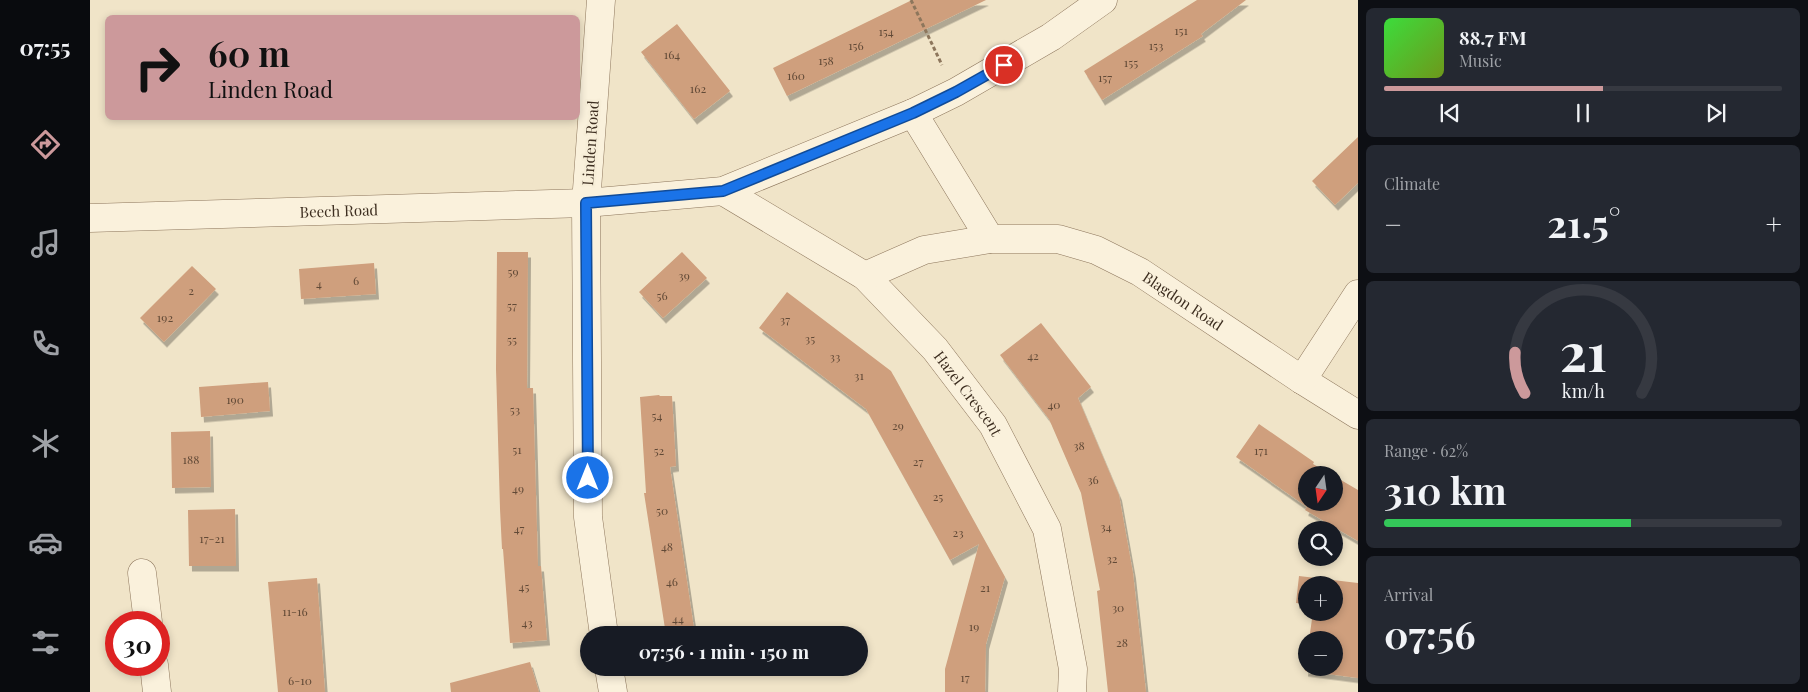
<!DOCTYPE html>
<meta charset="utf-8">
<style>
:root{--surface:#171b24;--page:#242831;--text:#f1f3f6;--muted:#9ea1a6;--line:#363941;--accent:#cc999b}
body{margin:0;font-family:"Playfair Display",serif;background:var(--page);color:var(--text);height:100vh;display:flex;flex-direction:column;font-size:19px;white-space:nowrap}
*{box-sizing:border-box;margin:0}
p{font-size:16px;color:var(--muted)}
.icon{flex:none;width:28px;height:28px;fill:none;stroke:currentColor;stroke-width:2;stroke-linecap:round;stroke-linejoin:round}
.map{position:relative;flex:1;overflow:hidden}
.drawer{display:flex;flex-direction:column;gap:8px;padding:8px;background:#0d0f14;width:450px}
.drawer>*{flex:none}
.hud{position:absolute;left:15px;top:15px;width:475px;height:105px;border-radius:8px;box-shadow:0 2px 8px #0003;background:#cc999b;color:#111;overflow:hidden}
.needle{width:32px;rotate:193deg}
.fabs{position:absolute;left:1208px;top:466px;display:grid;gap:10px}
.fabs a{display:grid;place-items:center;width:45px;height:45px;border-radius:50%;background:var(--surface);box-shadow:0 2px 8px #0003;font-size:25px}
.speed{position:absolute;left:15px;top:611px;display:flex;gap:10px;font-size:25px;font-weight:700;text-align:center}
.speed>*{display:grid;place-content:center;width:65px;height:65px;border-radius:50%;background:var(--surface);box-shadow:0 2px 8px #0003;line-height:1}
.speed .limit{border:8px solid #d22;background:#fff;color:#111}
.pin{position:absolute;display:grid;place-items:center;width:42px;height:42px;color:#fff;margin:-21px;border:2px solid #fff;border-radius:50%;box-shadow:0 1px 5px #0007}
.me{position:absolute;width:55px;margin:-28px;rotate:0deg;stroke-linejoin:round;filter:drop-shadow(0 0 4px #0008)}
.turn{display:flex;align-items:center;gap:18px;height:105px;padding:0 20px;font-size:22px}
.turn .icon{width:65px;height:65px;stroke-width:2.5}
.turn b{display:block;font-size:35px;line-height:42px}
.big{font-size:38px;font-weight:700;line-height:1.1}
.drawer .widget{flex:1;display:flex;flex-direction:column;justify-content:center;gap:8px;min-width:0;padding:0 18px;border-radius:8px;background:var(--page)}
.drawer .dial{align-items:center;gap:0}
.dial svg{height:130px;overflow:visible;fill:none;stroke:var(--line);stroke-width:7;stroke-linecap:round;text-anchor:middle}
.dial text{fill:var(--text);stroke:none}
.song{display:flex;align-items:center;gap:15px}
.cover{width:60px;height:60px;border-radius:8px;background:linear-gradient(135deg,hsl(120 70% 55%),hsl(80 70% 35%))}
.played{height:5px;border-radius:2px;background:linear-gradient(90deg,var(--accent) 55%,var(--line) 55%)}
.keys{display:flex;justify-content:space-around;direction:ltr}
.heat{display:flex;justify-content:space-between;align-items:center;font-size:28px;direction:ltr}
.charge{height:8px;border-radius:4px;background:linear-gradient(90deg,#34c759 62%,var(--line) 0)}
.trip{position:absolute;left:490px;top:626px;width:288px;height:50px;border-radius:25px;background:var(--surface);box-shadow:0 2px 8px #0003;font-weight:700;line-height:50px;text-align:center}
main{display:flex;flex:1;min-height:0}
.dock{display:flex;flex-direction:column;width:90px;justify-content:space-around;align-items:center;background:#090b0e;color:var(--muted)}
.dock .icon{width:35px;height:35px}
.dock .on{color:var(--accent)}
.dock b{font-size:22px;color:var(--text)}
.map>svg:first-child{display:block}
.building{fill:#cf9f7d;filter:url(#shadow)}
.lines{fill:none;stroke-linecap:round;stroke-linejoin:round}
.minor-casing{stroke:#8d765c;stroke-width:29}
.path{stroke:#8d765c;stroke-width:3;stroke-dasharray:4 2.5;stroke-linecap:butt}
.minor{stroke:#faf1dc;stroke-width:28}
.route-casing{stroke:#114b97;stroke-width:12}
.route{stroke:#1a73e8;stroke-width:9}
.labels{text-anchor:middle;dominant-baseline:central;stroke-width:5;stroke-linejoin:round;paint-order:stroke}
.number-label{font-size:12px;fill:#624a37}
.street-label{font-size:15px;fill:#3d2e20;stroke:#f7eed8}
</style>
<main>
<nav class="dock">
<b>07:55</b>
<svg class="icon on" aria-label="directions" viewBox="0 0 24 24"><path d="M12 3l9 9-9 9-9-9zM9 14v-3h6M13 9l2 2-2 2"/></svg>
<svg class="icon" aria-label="music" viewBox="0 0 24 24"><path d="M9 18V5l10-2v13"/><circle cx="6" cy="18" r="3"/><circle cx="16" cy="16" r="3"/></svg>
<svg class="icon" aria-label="phone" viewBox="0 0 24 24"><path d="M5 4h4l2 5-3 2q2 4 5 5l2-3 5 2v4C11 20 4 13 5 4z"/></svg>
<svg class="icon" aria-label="climate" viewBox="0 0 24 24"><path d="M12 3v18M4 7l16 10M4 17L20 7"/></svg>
<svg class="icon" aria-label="car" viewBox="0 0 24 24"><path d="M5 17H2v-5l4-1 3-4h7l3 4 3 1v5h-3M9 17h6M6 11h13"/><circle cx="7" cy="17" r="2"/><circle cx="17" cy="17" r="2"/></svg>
<svg class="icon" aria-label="filters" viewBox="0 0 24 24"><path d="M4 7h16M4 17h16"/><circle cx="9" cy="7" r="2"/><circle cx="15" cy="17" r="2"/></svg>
</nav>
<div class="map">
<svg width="1268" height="692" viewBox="0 0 1268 692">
<defs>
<filter id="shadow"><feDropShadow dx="3" dy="5.5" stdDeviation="0" flood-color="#0004"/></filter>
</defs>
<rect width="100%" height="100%" fill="#f0e4c8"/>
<path class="building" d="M822,0H896L697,96L683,68Z
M1107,0H1156L1111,34L1113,36L1012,100L994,71Z
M587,24L640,91L604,119L551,52Z
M1268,137V183L1245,205L1222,181Z
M407,252H438L437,388H443L448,566H451L457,640L420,643L413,549H412L410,509L406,369Z
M592,252L617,278L573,318L549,292Z
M284,263L286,294L211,299L209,269Z
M102,266L126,289L74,342L50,318Z
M697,292L801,371L915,577L896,644L895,692H855V669L889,544L860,560L776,409L669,328Z
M951,323L1001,387L988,398L1029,495L1043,573L1056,692H1018L1007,591L1010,590L991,493L959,419L910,355Z
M178,382L180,411L111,417L109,387Z
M569,395L570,396H582L586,466L580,467L605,635H576L554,493H556L550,397Z
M1169,424L1224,462L1223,464L1242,475H1216V502H1244V476L1268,490V541L1215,510L1217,507L1146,457Z
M120,431L121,487L82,488L81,432Z
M145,509L146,566H99L98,510Z
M1209,576L1268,583V678L1215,671L1216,663V668H1244V640H1219L1223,612H1244V585H1216V604L1206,603Z
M227,578L235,692H188L178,582Z
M440,662L449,692H361L360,683Z"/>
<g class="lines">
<g class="minor-casing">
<g id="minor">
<path d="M511,0L496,203L498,517L514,635"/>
<path d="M823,113L900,239"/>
<path id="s1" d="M633,191L775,276L845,349L903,425L957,529L983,669L982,692"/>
<path id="s2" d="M0,218L496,203L633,191L823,113L866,92L961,37L1013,0"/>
<path id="s3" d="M775,276L834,250L900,239H968L1006,250L1050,272L1212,380L1268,415"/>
<path d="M1212,380L1268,294"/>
<path d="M52,573L58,622"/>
<path d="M64,665L67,692"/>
<path d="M519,668L523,692"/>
</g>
</g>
<path class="path" d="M821,0L852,65"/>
<use href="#minor" class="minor"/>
</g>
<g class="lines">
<g class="route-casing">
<path id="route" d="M498,478L496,203L633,191L823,113L866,92L914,65"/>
</g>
<use href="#route" class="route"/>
</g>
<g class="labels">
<g class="number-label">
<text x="1091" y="30">151</text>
<text x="796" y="31">154</text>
<text x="766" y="45">156</text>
<text x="1066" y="45">153</text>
<text x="582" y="54">164</text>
<text x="736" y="60">158</text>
<text x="1041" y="62">155</text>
<text x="706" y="75">160</text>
<text x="1015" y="77">157</text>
<text x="608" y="88">162</text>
<text x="423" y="271">59</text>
<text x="594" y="275">39</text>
<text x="266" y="280">6</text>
<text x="229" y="283">4</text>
<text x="101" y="290">2</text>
<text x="572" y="295">56</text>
<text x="422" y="305">57</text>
<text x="75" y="317">192</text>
<text x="695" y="319">37</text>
<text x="720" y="338">35</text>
<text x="422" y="339">55</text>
<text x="943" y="355">42</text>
<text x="745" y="356">33</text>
<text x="769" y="375">31</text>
<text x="145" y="399">190</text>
<text x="964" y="404">40</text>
<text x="425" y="409">53</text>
<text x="567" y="415">54</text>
<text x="808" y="425">29</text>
<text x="989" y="445">38</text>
<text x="427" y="449">51</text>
<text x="569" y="450">52</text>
<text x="1171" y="450">171</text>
<text x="101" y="459">188</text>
<text x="828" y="461">27</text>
<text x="1003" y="479">36</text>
<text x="428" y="488">49</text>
<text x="848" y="496">25</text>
<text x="572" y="510">50</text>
<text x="1016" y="526">34</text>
<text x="429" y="528">47</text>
<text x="868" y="532">23</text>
<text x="122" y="538">17-21</text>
<text x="577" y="546">48</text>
<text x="1022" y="558">32</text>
<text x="582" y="581">46</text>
<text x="434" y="586">45</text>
<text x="895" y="587">21</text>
<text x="1028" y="607">30</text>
<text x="205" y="611">11-16</text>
<text x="588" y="618">44</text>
<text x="437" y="622">43</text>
<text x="884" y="626">19</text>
<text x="1032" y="642">28</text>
<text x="875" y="677">17</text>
<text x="210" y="680">6-10</text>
</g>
<g class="street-label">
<text transform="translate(500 143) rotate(-86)">Linden Road</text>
<text stroke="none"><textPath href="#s2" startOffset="249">Beech Road</textPath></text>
<text stroke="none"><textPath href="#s3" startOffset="340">Blagdon Road</textPath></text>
<text stroke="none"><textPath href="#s1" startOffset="322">Hazel Crescent</textPath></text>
</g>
</g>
</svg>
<div class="fabs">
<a><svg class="needle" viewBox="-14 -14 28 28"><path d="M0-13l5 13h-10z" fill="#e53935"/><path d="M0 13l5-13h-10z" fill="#9ea1a6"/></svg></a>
<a><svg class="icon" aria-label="search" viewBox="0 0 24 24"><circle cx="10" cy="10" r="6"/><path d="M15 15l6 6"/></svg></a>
<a>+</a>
<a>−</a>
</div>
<div class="speed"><div class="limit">30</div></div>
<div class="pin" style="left:914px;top:65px;background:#d93025"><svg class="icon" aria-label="arrive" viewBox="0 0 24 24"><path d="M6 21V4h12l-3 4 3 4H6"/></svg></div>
<svg class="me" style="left:498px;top:478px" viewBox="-20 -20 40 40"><circle r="17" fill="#1a73e8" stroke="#fff" stroke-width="3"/><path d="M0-11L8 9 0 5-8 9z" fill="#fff"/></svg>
<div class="trip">07:56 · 1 min · 150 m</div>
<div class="hud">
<div class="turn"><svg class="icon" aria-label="right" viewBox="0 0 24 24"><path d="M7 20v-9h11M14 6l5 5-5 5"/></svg><div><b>60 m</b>Linden Road</div></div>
</div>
</div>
<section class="drawer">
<div class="widget">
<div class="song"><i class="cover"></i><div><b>88.7 FM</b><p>Music</p></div></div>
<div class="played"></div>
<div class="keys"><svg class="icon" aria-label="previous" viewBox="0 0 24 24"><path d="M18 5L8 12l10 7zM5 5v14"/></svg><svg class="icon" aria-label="pause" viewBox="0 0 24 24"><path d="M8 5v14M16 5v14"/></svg><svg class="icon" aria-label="next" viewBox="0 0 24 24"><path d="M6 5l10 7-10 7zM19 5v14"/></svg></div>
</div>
<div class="widget"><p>Climate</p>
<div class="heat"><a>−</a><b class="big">21.5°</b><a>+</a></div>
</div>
<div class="widget dial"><svg viewBox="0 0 100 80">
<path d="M14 69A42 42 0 1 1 86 69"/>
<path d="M14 69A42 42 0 0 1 8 44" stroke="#cc999b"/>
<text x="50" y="56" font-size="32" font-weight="700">21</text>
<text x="50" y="72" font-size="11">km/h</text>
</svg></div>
<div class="widget"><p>Range · 62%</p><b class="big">310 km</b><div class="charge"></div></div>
<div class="widget"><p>Arrival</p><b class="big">07:56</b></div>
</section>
</main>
